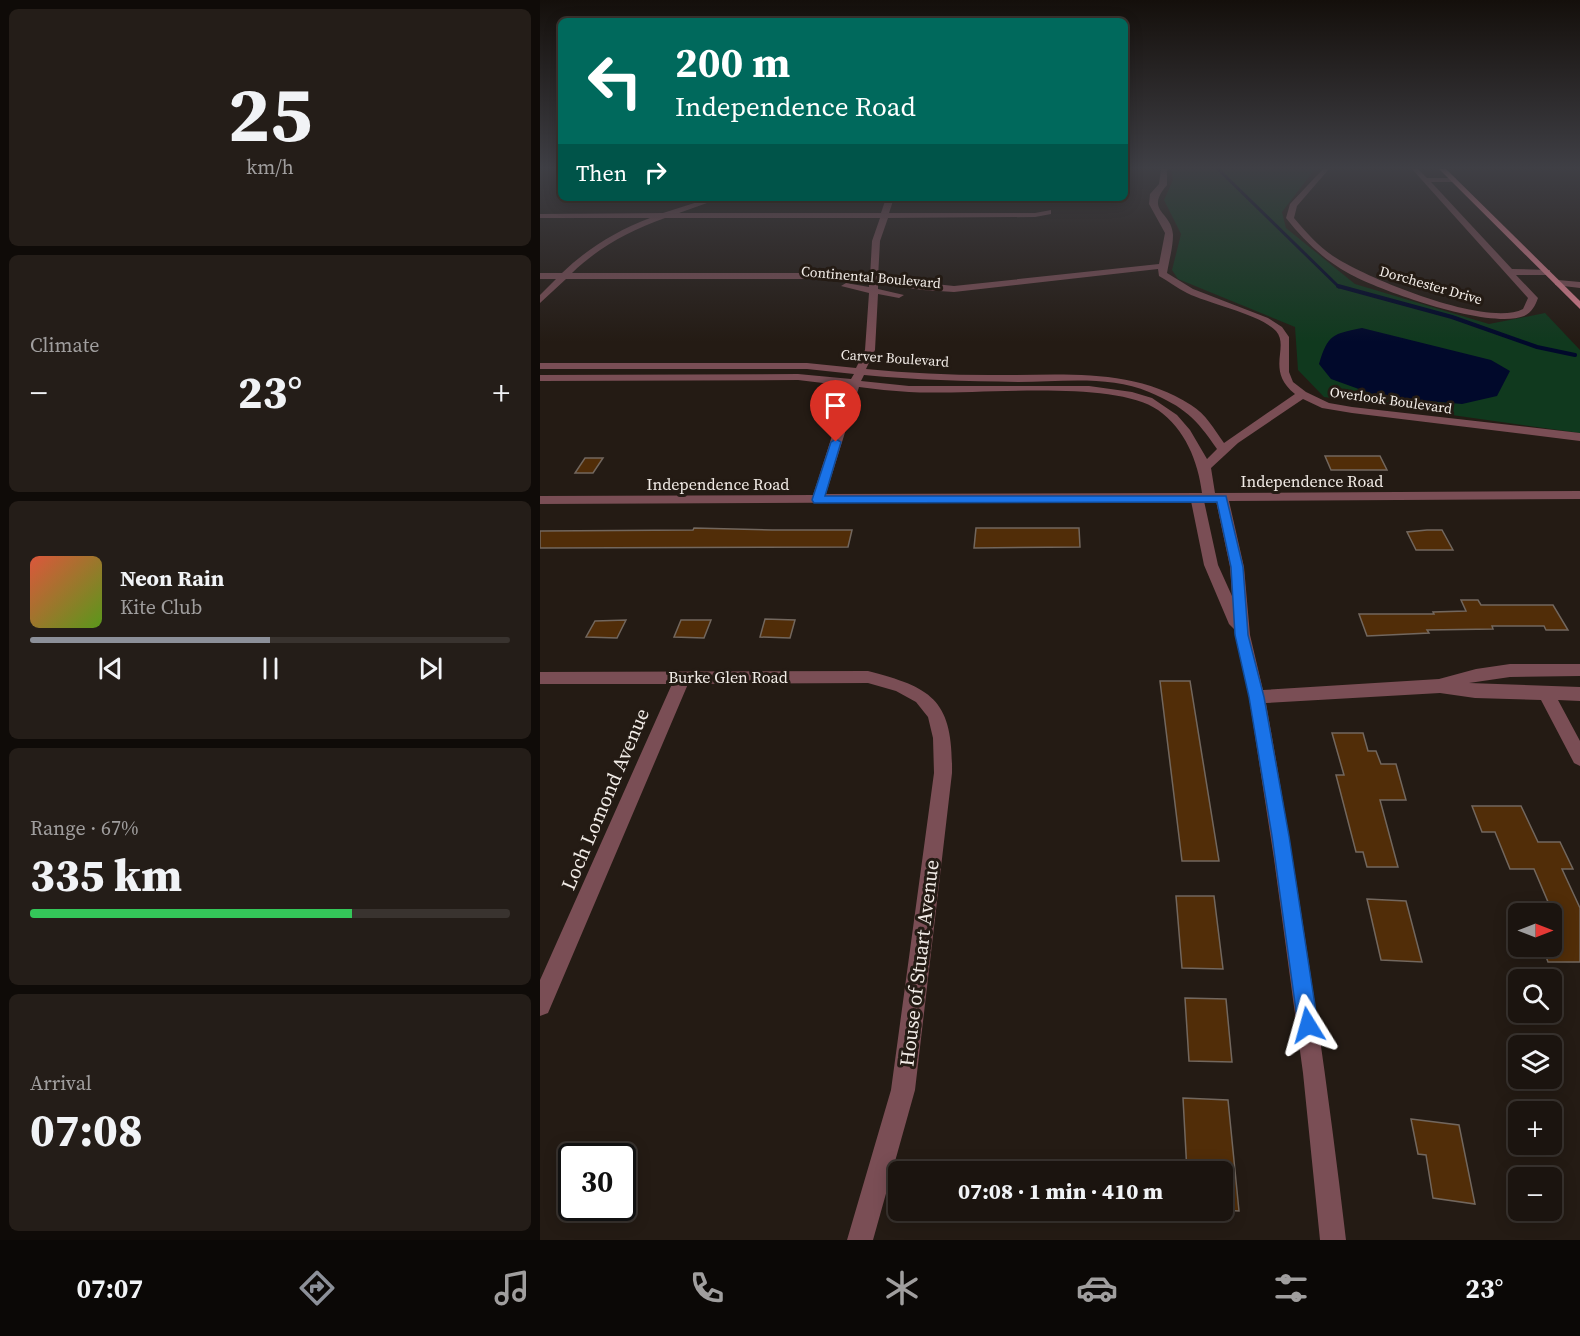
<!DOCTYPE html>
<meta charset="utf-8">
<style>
:root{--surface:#1b140f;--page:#241d18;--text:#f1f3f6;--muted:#a09e9e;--line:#39332f;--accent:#8c9099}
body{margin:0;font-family:"Source Serif 4",serif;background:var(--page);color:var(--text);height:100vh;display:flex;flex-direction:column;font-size:22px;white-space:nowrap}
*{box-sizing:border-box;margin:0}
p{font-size:20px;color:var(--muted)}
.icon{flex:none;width:33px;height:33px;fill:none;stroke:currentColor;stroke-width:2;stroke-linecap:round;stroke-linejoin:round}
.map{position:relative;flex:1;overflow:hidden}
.panel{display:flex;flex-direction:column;gap:9px;padding:9px;background:#0f0b08;width:540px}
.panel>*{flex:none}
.banner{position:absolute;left:18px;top:18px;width:570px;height:183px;border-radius:9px;box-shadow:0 3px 15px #0003,0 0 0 2px var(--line);background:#00695c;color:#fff;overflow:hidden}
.needle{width:39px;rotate:90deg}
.fabs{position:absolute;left:968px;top:903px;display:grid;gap:12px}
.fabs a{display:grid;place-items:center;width:54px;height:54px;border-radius:9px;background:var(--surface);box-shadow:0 3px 15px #0003,0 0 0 2px var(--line);font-size:30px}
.speed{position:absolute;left:18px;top:1143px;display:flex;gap:12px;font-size:30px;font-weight:700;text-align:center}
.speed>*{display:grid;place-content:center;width:78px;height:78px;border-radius:50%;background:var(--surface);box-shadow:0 3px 15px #0003,0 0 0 2px var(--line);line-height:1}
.speed .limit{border:3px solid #111;border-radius:9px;background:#fff;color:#111}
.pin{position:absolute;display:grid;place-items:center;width:51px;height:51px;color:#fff;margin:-62px -26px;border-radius:50% 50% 50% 0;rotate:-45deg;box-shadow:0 0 6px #0007}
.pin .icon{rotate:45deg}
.me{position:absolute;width:66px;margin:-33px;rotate:352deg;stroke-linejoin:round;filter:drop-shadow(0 0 4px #0008)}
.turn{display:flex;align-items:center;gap:21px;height:126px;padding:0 18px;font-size:27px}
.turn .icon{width:78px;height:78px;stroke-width:2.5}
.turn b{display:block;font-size:42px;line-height:51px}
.then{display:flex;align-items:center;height:57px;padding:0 18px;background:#0003;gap:12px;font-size:22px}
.big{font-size:45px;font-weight:800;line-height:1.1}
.panel .card{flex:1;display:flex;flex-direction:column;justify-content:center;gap:9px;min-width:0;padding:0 21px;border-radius:9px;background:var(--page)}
.panel .dial{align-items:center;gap:0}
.dial b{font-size:78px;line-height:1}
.song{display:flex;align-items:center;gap:18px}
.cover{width:72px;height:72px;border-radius:9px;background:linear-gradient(135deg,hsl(10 70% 55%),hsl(90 70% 35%))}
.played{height:6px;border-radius:3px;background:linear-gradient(90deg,var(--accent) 50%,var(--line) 50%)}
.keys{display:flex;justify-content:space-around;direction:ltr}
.heat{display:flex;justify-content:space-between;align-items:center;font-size:33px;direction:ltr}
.charge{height:9px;border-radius:4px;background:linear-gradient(90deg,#34c759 67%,var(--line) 0)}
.trip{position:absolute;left:348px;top:1161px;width:345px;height:60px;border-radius:9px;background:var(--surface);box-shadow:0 3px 15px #0003,0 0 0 2px var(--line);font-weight:800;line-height:60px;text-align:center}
.dock{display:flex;height:96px;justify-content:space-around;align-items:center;background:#0b0806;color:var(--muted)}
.dock .icon{width:42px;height:42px}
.dock .current{color:var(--accent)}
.dock b{font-size:27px;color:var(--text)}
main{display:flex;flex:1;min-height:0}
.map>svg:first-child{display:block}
.green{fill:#10391e}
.water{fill:#01092b}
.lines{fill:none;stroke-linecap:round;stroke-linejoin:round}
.stream-far1{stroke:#01092b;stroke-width:3}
.stream{stroke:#01092b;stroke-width:4}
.building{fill:#512d08;stroke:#72675e;stroke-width:1.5}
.minor{fill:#7a4e55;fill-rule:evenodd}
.major{fill:#d77e8d;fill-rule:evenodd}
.route{fill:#1a73e8;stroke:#114b97;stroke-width:1.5}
.labels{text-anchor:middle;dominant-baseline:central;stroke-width:6;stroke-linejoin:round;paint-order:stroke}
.far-street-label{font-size:14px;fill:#f2ece7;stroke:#241b14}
.street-label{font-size:16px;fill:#f2ece7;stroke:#241b14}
.near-street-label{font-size:20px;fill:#f2ece7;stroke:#241b14}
</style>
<main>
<section class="panel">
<div class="card dial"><b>25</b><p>km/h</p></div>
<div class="card"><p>Climate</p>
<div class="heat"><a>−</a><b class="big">23°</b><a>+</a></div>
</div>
<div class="card">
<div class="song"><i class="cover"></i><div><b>Neon Rain</b><p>Kite Club</p></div></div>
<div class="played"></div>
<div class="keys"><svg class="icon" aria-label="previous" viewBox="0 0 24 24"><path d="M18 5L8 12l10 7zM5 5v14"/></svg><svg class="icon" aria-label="pause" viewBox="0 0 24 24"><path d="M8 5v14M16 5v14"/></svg><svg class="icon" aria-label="next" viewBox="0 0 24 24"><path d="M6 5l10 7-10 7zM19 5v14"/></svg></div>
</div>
<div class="card"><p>Range · 67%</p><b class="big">335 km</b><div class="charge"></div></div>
<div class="card"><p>Arrival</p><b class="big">07:08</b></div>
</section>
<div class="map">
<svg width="1040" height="1240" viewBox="0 0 1040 1240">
<rect width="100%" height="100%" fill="#241b14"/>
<path class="green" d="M631,169H775L742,212L746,228L815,284L949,324L1005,313L1040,350V433L784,397L758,370L755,327L638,279L632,270L641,234L624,200L633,180Z"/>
<path class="water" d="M822,328L951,360L970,371L957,396L922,404L841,397L791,379L779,364C788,334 793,334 822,328Z"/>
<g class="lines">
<path class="stream-far1" d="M678,169L799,287"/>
<path class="stream" d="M798,286L912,317L997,347L1035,355"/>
</g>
<path class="building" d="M785,456H840L847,470H791Z
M45,458H63L53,473H35Z
M154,528L232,530H312L308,547L0,548V531L153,530Z
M436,528H539L540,547L434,548Z
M887,530H902L913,550H876L867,532Z
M921,600H938L941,605H1013L1028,630H1006L1004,626H952L953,629L887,630L889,633L827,636L819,614H894L893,612L926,611Z
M225,619L255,620L250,638L220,637Z
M86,620L77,638L46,637L55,621Z
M141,620H171L164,638L134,637Z
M620,681H650L679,861H642Z
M792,733H823L828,751H836L841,764H856L866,800H840L858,867H827L823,852H816L796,775H804Z
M932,806H981L998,842H1020L1033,869H1022L1040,908V962H1008L1002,946H1011V909L994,869H970L955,832H942Z
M636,896H674L683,969L642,968Z
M827,899L866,901L882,962L841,960Z
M645,998L686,999L692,1062L649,1061Z
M643,1098L688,1100L699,1211L682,1210V1172H647Z
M871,1119L919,1125L935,1204L893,1198L886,1155L878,1154Z"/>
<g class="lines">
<path class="minor" d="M621,169H627V185C604,212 632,211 633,235C633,247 629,261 627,273L653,289L728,318L742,327L749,337V372L753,382L766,392L789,403L812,407L1040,433V441L812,413L782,408L763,399L698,443L671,468L675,493L1040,491V499L689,501L704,567L710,635L723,690L899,679L936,669L970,664H1040V676L970,677L929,683L1040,687V701L1018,700L1040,741V766L1034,763L1001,700L935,698L900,693L726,703C758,882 785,1060 806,1240H780L763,1073L734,859L709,697L694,629L689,624L664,565L651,501L0,504V496L273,495L308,386L258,380L0,381V375L258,374L311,379L314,374L267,369H0V363H267L316,368L325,350L329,293L301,286L306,283L329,287V282L295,279H26L0,303V295L16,279H0V273H22C48,248 76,231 110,218H0V214L123,213L170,198H181L139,213H341L346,198H354L349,213H495L511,210V214L495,217L348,218L340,241L338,278L414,286L619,264L625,233L609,204L610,194L619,184ZM125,218H340L332,241L330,277L295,273H32C59,247 89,231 125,218ZM618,269L619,276C628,281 637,288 647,293C669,304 720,314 736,331C750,347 725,370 755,394L684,443C674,429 666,414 651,405C591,366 518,376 450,375C409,375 368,373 326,369L335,350L338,294L359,298L364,295L338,289V284L383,290L414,292ZM324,375C375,380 426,381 478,382C520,382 569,375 609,392C644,407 656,418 677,449L667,459L650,430L637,415L612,398L592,392L549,386H369L321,381ZM319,387C335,389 352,391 369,392C429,396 572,378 618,410C645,429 658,461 662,493L286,494ZM664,501H676L690,567L692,596L678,565Z
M783,169H789L757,206L754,218C766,232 778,246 793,256C826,278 947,328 983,309L988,298L872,169H878L887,178H916L913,182H891L972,269L1010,270V274L1007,275H976L998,298C995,306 992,312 984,316C950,330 840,291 808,273C783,259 763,240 746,218L750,204Z
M1018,280L1040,282V288L1015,285V281Z
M328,671C394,688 413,701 412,773L375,1090L333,1240H307L351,1090L394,773L393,738L388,717L376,702L356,691L328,683L148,684L8,1013L0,1016V980L132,684H0V672Z"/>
<path class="major" d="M899,169H906L1040,301V309Z"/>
</g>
<linearGradient id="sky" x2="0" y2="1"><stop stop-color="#140f0b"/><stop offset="0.49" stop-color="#3f3f45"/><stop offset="1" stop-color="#3f3f45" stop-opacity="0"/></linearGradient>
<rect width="1040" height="342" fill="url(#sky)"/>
<path class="route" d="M296,439L301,442L285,496H686L703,567L708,635L724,697L749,836L778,1025L775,1033L768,1036L761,1033L758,1025L732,836L709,697L695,635L691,567L677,502L274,503L272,500L291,442Z"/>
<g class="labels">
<g class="far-street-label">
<text transform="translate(331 277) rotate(5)">Continental Boulevard</text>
<text transform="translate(891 285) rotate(16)">Dorchester Drive</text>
<text transform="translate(355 358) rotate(4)">Carver Boulevard</text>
<text transform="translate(851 400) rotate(8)">Overlook Boulevard</text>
</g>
<g class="street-label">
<text x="772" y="481">Independence Road</text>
<text x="178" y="484">Independence Road</text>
<text x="188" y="677">Burke Glen Road</text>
</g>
<g class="near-street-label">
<text transform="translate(65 799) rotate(-67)">Loch Lomond Avenue</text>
<text transform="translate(379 963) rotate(-83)">House of Stuart Avenue</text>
</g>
</g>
</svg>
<div class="fabs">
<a><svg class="needle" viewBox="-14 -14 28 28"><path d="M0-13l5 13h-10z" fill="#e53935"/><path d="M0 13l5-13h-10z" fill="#a09e9e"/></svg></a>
<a><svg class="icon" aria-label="search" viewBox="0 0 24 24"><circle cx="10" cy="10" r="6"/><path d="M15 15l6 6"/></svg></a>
<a><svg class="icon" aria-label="layers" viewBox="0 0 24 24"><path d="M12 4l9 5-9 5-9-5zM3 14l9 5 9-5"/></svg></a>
<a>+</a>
<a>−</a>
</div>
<div class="speed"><div class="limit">30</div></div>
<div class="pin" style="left:296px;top:442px;background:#d93025"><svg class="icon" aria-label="arrive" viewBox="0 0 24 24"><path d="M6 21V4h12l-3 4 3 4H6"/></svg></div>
<svg class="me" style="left:768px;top:1025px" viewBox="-20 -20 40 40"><path d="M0-17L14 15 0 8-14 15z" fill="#1a73e8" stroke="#fff" stroke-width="4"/></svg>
<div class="trip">07:08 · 1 min · 410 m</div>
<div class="banner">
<div class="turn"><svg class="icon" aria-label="left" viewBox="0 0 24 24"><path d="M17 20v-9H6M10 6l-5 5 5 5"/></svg><div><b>200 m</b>Independence Road</div></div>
<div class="then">Then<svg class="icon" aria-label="right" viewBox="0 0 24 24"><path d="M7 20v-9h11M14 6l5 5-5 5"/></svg></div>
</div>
</div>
</main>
<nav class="dock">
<b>07:07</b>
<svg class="icon current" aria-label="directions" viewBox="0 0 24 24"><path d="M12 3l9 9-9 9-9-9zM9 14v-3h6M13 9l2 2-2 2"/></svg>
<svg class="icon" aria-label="music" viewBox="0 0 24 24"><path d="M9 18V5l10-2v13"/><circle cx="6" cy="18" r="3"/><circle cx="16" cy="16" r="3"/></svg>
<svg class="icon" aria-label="phone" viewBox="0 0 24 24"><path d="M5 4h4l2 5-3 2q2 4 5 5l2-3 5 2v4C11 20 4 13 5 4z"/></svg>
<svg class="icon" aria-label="climate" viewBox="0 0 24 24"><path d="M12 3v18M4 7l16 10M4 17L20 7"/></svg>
<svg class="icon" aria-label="car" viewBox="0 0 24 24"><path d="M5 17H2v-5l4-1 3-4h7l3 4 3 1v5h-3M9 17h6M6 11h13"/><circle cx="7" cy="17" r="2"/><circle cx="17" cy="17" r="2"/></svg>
<svg class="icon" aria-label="filters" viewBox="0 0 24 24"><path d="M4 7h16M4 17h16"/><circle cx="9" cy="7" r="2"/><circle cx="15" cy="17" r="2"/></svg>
<b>23°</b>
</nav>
